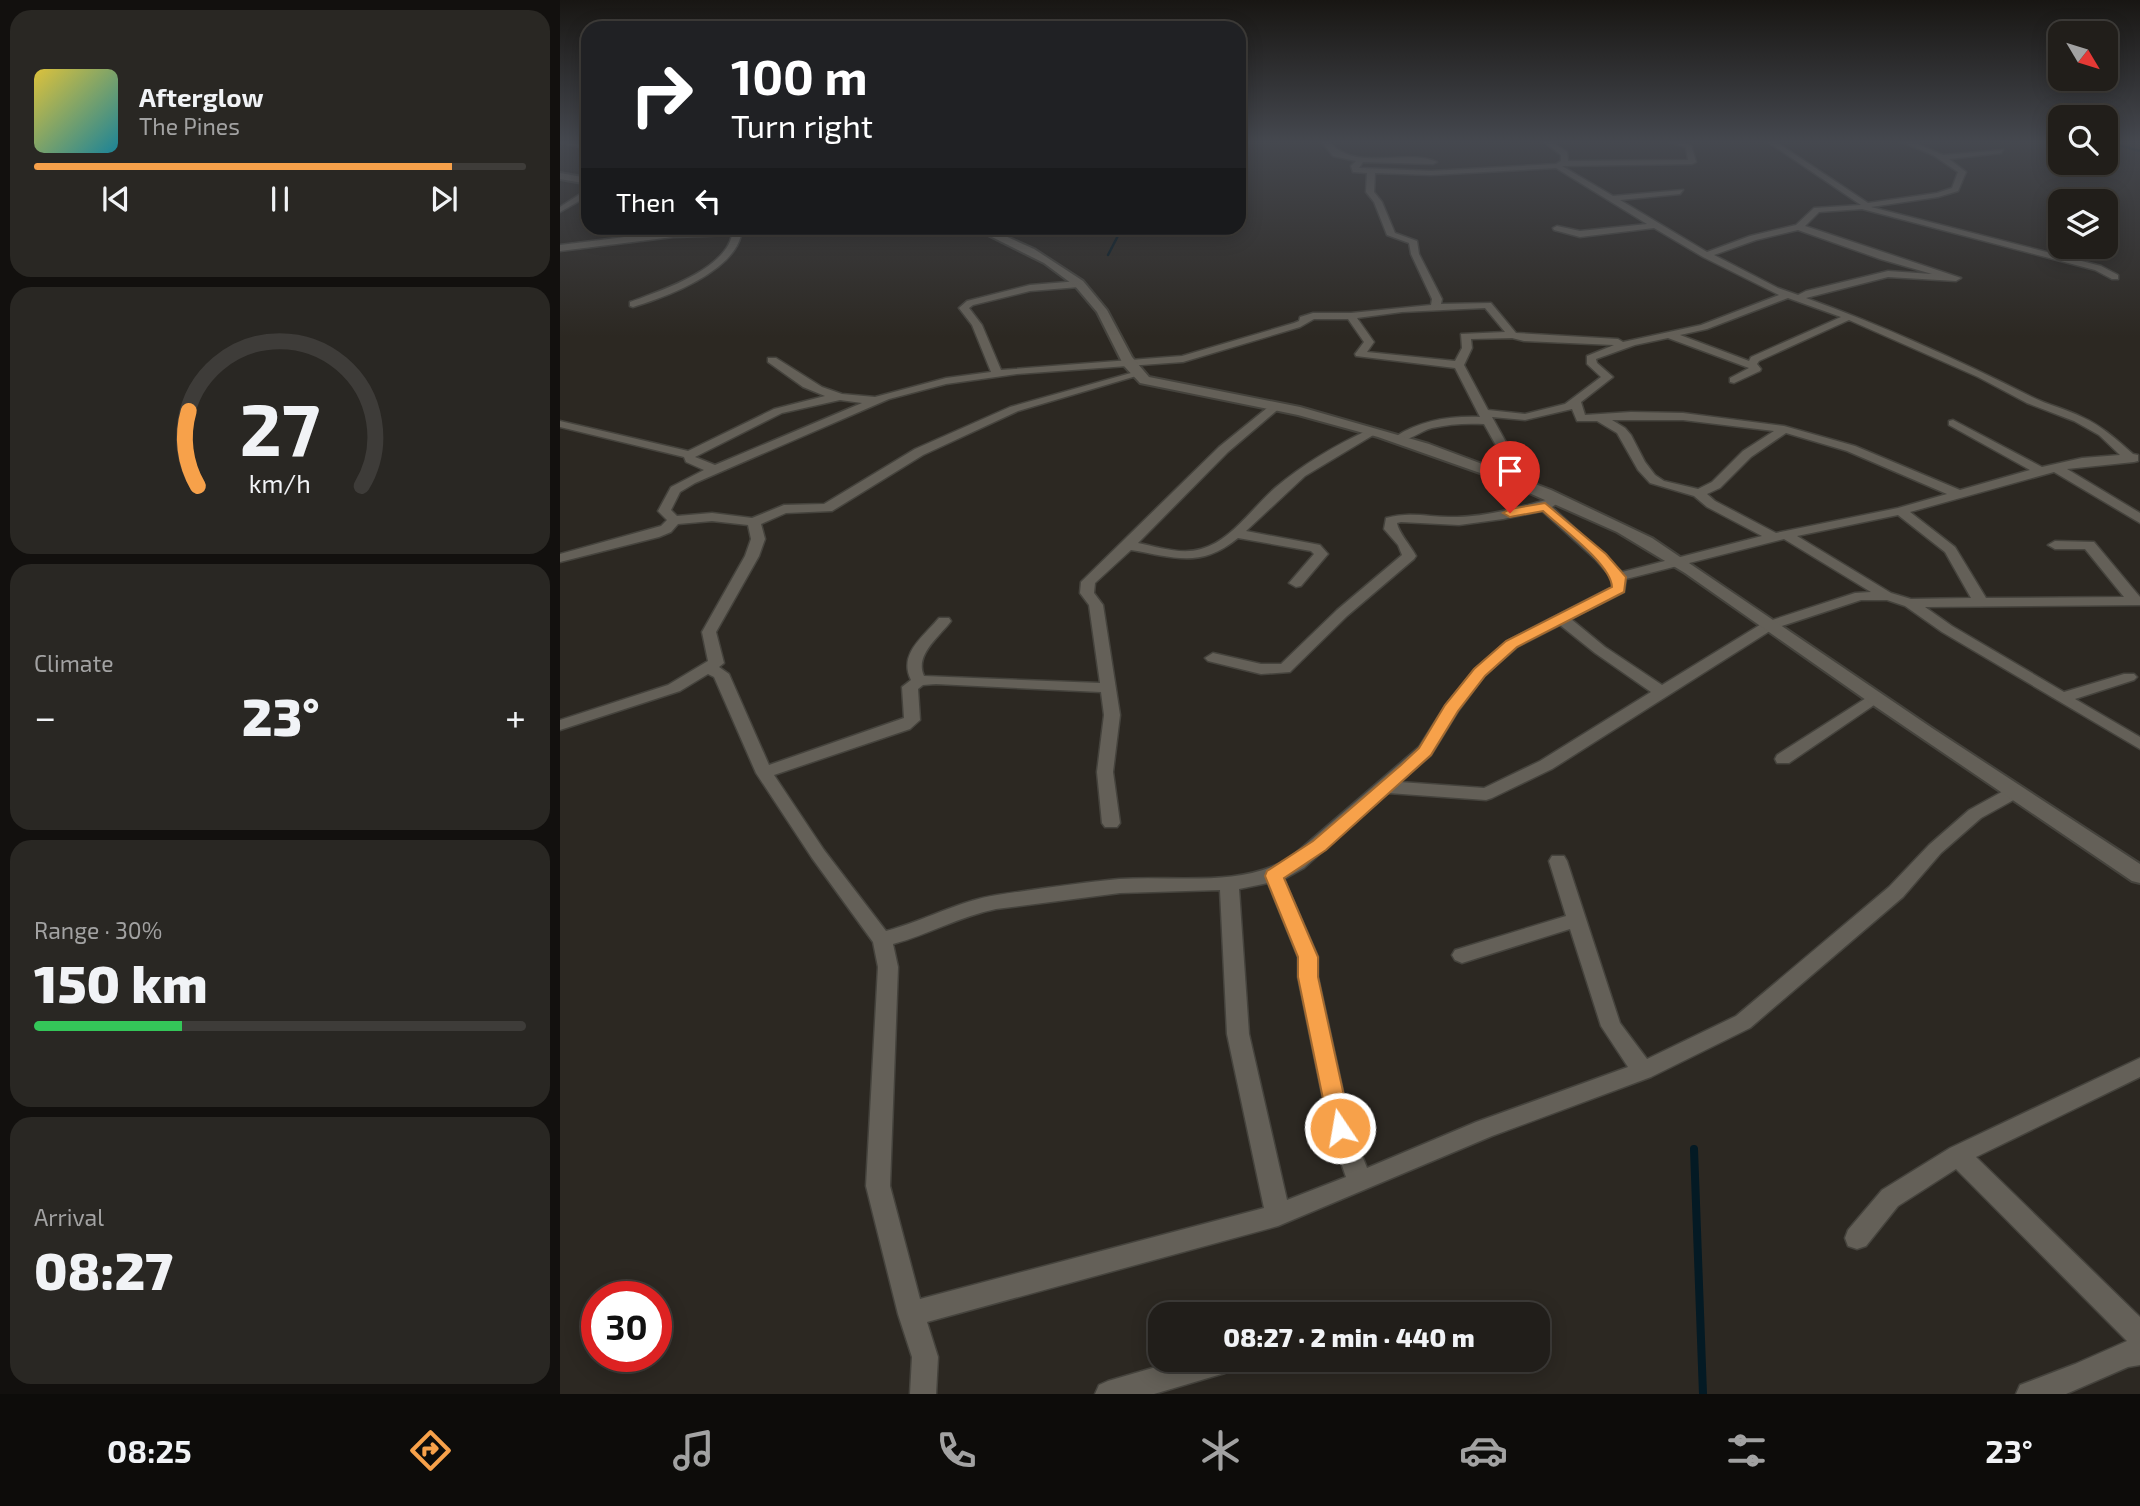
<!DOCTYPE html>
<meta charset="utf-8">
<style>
:root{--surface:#211e1a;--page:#292723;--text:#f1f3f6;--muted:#a2a2a2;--line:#3e3c39;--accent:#f7a14a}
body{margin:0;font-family:"Exo 2",sans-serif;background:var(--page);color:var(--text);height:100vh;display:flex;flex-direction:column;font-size:26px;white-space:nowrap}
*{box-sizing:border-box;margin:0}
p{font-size:23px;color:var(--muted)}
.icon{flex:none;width:38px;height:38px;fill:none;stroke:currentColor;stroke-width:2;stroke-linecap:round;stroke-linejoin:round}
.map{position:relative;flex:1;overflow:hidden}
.side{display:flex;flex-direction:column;gap:10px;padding:10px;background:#12100e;width:560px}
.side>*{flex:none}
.guide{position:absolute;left:21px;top:21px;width:665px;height:214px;border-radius:21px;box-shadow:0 4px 18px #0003,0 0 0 2px var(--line);background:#202124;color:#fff;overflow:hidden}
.needle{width:46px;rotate:128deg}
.tools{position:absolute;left:1488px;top:21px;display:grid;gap:14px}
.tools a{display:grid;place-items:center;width:70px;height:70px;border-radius:14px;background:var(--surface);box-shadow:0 4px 18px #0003,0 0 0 2px var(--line);font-size:35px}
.speed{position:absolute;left:21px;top:1281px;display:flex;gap:14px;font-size:35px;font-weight:700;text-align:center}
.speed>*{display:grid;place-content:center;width:91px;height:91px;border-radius:50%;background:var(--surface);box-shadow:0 4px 18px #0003,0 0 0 2px var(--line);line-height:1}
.speed .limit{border:10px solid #d22;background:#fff;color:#111}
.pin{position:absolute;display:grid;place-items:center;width:60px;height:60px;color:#fff;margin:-72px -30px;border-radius:50% 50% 50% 0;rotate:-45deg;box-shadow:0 0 7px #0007}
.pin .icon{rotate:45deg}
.me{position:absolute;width:77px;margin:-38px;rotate:348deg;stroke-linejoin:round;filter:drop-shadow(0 0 5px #0008)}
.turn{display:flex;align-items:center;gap:24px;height:147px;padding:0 35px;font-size:32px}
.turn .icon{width:91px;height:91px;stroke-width:2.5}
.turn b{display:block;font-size:49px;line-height:60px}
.then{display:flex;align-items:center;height:66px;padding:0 35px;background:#0003;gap:14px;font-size:26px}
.big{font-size:52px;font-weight:800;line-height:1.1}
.side .card{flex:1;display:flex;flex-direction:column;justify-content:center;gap:10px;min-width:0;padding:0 24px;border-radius:21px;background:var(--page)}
.side .dial{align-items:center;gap:0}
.dial svg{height:182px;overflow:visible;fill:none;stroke:var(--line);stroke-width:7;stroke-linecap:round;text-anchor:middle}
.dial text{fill:var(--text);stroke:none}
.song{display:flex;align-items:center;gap:21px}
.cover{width:84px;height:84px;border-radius:10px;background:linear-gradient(135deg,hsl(50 70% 55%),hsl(190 70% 35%))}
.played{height:7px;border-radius:4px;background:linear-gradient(90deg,var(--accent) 85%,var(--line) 85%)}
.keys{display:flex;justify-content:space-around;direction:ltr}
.heat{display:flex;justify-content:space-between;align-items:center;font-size:38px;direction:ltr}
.charge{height:10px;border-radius:5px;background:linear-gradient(90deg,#34c759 30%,var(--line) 0)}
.trip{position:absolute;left:588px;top:1302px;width:402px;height:70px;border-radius:21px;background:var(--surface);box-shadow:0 4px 18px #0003,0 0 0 2px var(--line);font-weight:800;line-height:70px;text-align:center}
.dock{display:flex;height:112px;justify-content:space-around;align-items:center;background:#0d0c0a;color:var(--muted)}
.dock .icon{width:49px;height:49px}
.dock .selected{color:var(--accent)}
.dock b{font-size:32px;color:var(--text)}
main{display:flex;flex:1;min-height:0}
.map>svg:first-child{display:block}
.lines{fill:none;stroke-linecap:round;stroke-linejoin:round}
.stream-far1{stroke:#041a24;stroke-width:2.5}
.stream{stroke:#041a24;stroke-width:8}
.minor-casing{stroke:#45433d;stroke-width:3}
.tertiary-casing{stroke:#45433d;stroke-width:4}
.minor{fill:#646058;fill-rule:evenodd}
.tertiary{fill:#646058;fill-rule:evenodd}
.route{fill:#f7a14a;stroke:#a16930;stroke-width:2}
</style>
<main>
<section class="side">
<div class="card">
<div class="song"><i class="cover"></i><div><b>Afterglow</b><p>The Pines</p></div></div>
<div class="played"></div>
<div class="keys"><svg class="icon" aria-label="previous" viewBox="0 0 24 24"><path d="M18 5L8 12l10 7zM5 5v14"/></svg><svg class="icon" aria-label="pause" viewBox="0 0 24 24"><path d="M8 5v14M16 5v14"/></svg><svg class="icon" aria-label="next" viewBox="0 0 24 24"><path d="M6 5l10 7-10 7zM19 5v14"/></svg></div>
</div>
<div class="card dial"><svg viewBox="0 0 100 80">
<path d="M14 69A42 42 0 1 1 86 69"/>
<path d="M14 69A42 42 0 0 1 10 36" stroke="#f7a14a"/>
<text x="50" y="56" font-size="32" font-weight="700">27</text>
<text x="50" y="72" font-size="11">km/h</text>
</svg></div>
<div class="card"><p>Climate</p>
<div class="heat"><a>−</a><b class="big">23°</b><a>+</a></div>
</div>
<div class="card"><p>Range · 30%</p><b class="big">150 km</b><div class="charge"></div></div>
<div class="card"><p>Arrival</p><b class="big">08:27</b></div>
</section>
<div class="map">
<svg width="1580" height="1394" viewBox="0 0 1580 1394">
<rect width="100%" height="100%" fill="#2c2822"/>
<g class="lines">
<path class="stream-far1" d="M1549,142L1580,151
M548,255L562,228"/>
<path class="stream" d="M1134,1149L1143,1394"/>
<g class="minor-casing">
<path id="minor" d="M1,142L28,145V149L2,143Z
M679,142H688L685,144Z
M762,142H769C798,173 845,148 877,162L873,164L803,162L799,168L871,171L996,164L1001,161V155L984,142H992L1007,152L1008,161L1128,160L1126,147L1110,142L1131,145L1136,162L1132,164L1002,166L1053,196L1123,190L1120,194L1060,200L1147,252L1190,236L1236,225L1254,208L1301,205L1208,142H1216L1308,203L1377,193L1392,188L1398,172L1373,155L1342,142H1353L1383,155L1443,150L1441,153L1389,159L1406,172L1398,191L1378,197L1311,207L1541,266L1558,275V279H1552L1535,270L1302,209L1259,212L1245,226L1401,278L1396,281L1328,277L1246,298C1324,326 1398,360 1472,397C1488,405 1506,409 1522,417C1542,426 1557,440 1573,454L1578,455V461L1574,462L1507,469L1580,513V523L1494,472L1350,512L1395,547L1426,598L1564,597L1525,549H1495L1488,545L1495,541L1534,542L1580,597V605L1365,607L1392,626L1504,692L1564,674H1574L1577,677L1574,680L1515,699L1580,737V749L1382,632L1345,606L1327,600H1301L1213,629L992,769L932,798L926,800L828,793L744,868L724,879L758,957V977L791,1128L807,1168L916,1122L1068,1067L1041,1026L1010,929L902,963L895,960L892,955L895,950L1006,916L989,861L992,856H1004L1007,861L1060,1023L1087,1059L1176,1016L1329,887L1369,845L1409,810L1447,789H1459L1462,793L1459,797L1421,818L1381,853L1343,897L1190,1028L1091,1077L932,1136L718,1226L367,1322L378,1357L376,1394H350L352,1357L338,1314L306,1186L318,967L313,942L252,858L196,773L154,677L148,674L120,691L0,730V720L108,685L148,661L142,632L185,556L191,539L188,525L152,521L118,524L111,532L99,537L0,562V554L101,526L107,520L98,511L111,487L144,470L126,462L124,457L0,427V421L128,451L214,409L265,396L243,387L208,362V358H216L262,387L282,394L315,397L386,378L431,372L412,325L399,308L407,301L470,285L519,281L524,284L519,287L470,291L413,305L409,308L422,325L441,370L622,356L734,323L739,321L740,317L753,313H791L871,305L872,299L851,254L849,243L827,235L814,202L806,192L807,173L793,172L791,166L796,161L773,156ZM996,168L1087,224L1020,231L997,226L993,228L994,230L1020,237L1094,228L1143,257L1219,295L1141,325L1063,342L1058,339L956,333L931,303L881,304L882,299L859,254L857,241L835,233L822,202L814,192L815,173L871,175ZM1238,230L1320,259L1372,274L1328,271L1246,291L1238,295L1218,288L1154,255L1196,240ZM1228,298L1281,317L1191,357L1189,361L1120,335L1147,329ZM925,308L945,332L901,334L902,348L895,361L807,352L814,342L797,318L842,312ZM754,319H788L804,342L795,354L796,356L895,368L920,417C890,416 861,420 835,437V441C847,443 860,431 872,428C889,424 907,423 924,424L951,472L944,480L950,484L963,473L932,417L965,420L1012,409L1017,421H1037L1057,433L1078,470L1090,483L1134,496L1147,507L1202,536L1062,572L992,507L999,502L993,498C961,507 930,516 897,517C872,518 851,511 826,518L824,529L838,545L842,555L777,610L721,664H701L653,653L645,658L648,661L701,674L730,672L787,616L854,559L856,556C851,546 838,532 837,523L841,522L899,525L943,519L982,511L1036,560L1052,578V587L947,641L915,669L885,706L859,747L730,858C679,888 616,875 559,879C518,883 477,889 437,895C398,901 364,921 326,931L264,850L214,775L350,729L360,720L358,689L363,685L376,684L541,692L544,715L537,772L542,823L545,827H557L560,823L553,772L560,715L543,605L534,593L535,583L571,550C614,557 640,569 678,538L751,551L754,554L729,583L736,587L741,586L768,554L760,545L686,531L745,476L820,431L810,429C776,445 743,464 715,488C692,508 671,541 641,549C621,555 598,547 578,543L668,452L722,406L712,404L659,447L521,582L520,593L529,605L540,683L364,676C354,655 380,636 391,621L389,618H379C363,637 338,654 351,680L342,687L344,718L209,765L169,674L159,667L164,663L156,632L199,556L205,539L201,524L226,513L272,511L363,455L458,411L583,374L578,371L450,407L355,449L264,504L224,505L192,518L152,513L117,516L111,510L120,492L135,483L329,399L386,384L457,374L623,362L740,327ZM1289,320L1418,377L1467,403L1514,421L1539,435L1560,455L1522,458L1482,467L1393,420L1389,421V425L1470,470L1400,490L1295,446L1224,426L1123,413L1071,412L1025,415L1021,402L1053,377L1037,363L1036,359L1075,345L1108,338L1189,368L1170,378V382L1174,383L1200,371L1201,369L1197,364L1199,361ZM952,338L964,341L1054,345L1027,356V364L1041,377L1005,404L965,414L928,410L904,365L912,348L911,339ZM280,400L302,403L155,465L135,457L222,413ZM1052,420H1123L1214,431L1183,451L1152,482L1138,489L1104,481L1095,475L1085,462L1071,435L1065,428ZM1226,433L1287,451L1387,494L1338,508L1216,533L1155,501L1147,494L1160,488L1191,457ZM1338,515L1385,552L1411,598L1351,599L1331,593L1237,536ZM1224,539L1311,592L1295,593L1203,623L1102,685L1045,647L1011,619L1064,592L1066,579ZM1000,625L1035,653L1091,692L980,761L924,788L840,782L871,755L898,711L925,675L957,647ZM708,883L738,957V977L769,1128L786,1177L727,1200L689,1034L679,889ZM660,890L667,1034L704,1208L360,1299L330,1186L338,967L333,944C368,935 400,916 436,909L560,893Z
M25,191H28V196L0,212V207Z
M174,228H182V230L244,228L221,235H181C173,272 106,297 73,307L70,306V302C100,291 165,270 172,235L113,237L0,251V245L113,231L173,230Z
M1314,693L1320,695L1322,698L1320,701L1229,763H1217L1215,759L1217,755Z
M1580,1058V1077L1416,1157L1580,1317V1365L1568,1367L1506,1394H1456L1460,1385L1515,1364L1567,1341L1396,1169L1338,1206L1306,1246L1297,1249L1288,1246L1285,1238L1288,1230L1322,1190L1390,1148Z
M620,1360H678L674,1369L665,1373L594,1394H535L539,1385L548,1381Z"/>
</g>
<g class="tertiary-casing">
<path id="tertiary" d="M0,173L28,178V184L0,179Z
M414,228H427L474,249L523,281L547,310L572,357L589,377L740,407L869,444L991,490L1092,538L1372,728L1580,864V883L1572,881L1316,707L1125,573L1057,532L940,480L818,437L738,415L580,383L564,366L537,312L515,286L484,263Z"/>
</g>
<use href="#minor" class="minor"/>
<use href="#tertiary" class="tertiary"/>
</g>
<linearGradient id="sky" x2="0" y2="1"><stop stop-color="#181613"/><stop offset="0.42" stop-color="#45484f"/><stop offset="1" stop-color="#45484f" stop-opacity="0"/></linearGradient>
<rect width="1580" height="337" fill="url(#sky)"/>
<path class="route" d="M985,503L1046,554L1066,577L1064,592L957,647L925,676L898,711L871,755L766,850L724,878L758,957V977L791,1128L788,1135L780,1138L772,1135L769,1128L738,977V957L705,876L707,871L753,841L841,765L859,748L885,705L914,669L946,641L1052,587C1051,564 1000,527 983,511L950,517L943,513L950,509Z"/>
</svg>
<div class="tools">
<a><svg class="needle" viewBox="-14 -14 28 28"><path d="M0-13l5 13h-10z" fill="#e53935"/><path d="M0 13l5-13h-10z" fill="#a2a2a2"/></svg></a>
<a><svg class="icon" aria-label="search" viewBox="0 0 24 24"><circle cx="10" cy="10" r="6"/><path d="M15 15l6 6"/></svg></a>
<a><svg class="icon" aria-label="layers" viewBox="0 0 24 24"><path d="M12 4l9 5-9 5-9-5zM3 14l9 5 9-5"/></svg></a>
</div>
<div class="speed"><div class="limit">30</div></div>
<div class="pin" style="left:950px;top:513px;background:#d93025"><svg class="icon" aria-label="arrive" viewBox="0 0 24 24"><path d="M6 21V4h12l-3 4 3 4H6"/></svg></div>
<svg class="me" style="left:780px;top:1128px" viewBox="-20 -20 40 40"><circle r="17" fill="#f7a14a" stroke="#fff" stroke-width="3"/><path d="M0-11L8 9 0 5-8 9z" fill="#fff"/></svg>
<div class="trip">08:27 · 2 min · 440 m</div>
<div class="guide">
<div class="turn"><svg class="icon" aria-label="right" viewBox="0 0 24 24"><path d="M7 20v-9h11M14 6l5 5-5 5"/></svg><div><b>100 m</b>Turn right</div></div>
<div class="then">Then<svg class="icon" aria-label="left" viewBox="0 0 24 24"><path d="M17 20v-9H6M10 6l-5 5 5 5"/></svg></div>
</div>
</div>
</main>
<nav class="dock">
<b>08:25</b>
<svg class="icon selected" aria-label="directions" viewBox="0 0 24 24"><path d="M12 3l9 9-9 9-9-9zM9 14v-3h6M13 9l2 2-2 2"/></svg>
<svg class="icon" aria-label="music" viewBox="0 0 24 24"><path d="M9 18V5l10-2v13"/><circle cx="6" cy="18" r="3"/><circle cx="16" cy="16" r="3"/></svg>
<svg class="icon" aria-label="phone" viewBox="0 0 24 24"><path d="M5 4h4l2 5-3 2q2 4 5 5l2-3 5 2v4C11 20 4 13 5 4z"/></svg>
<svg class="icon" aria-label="climate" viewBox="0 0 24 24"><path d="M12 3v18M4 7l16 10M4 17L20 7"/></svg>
<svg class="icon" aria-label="car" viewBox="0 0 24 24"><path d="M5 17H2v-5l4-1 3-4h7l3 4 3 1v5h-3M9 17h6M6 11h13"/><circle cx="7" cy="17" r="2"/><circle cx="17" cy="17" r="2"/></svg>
<svg class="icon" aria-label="filters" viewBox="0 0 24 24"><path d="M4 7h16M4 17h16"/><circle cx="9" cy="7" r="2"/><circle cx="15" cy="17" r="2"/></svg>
<b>23°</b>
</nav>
